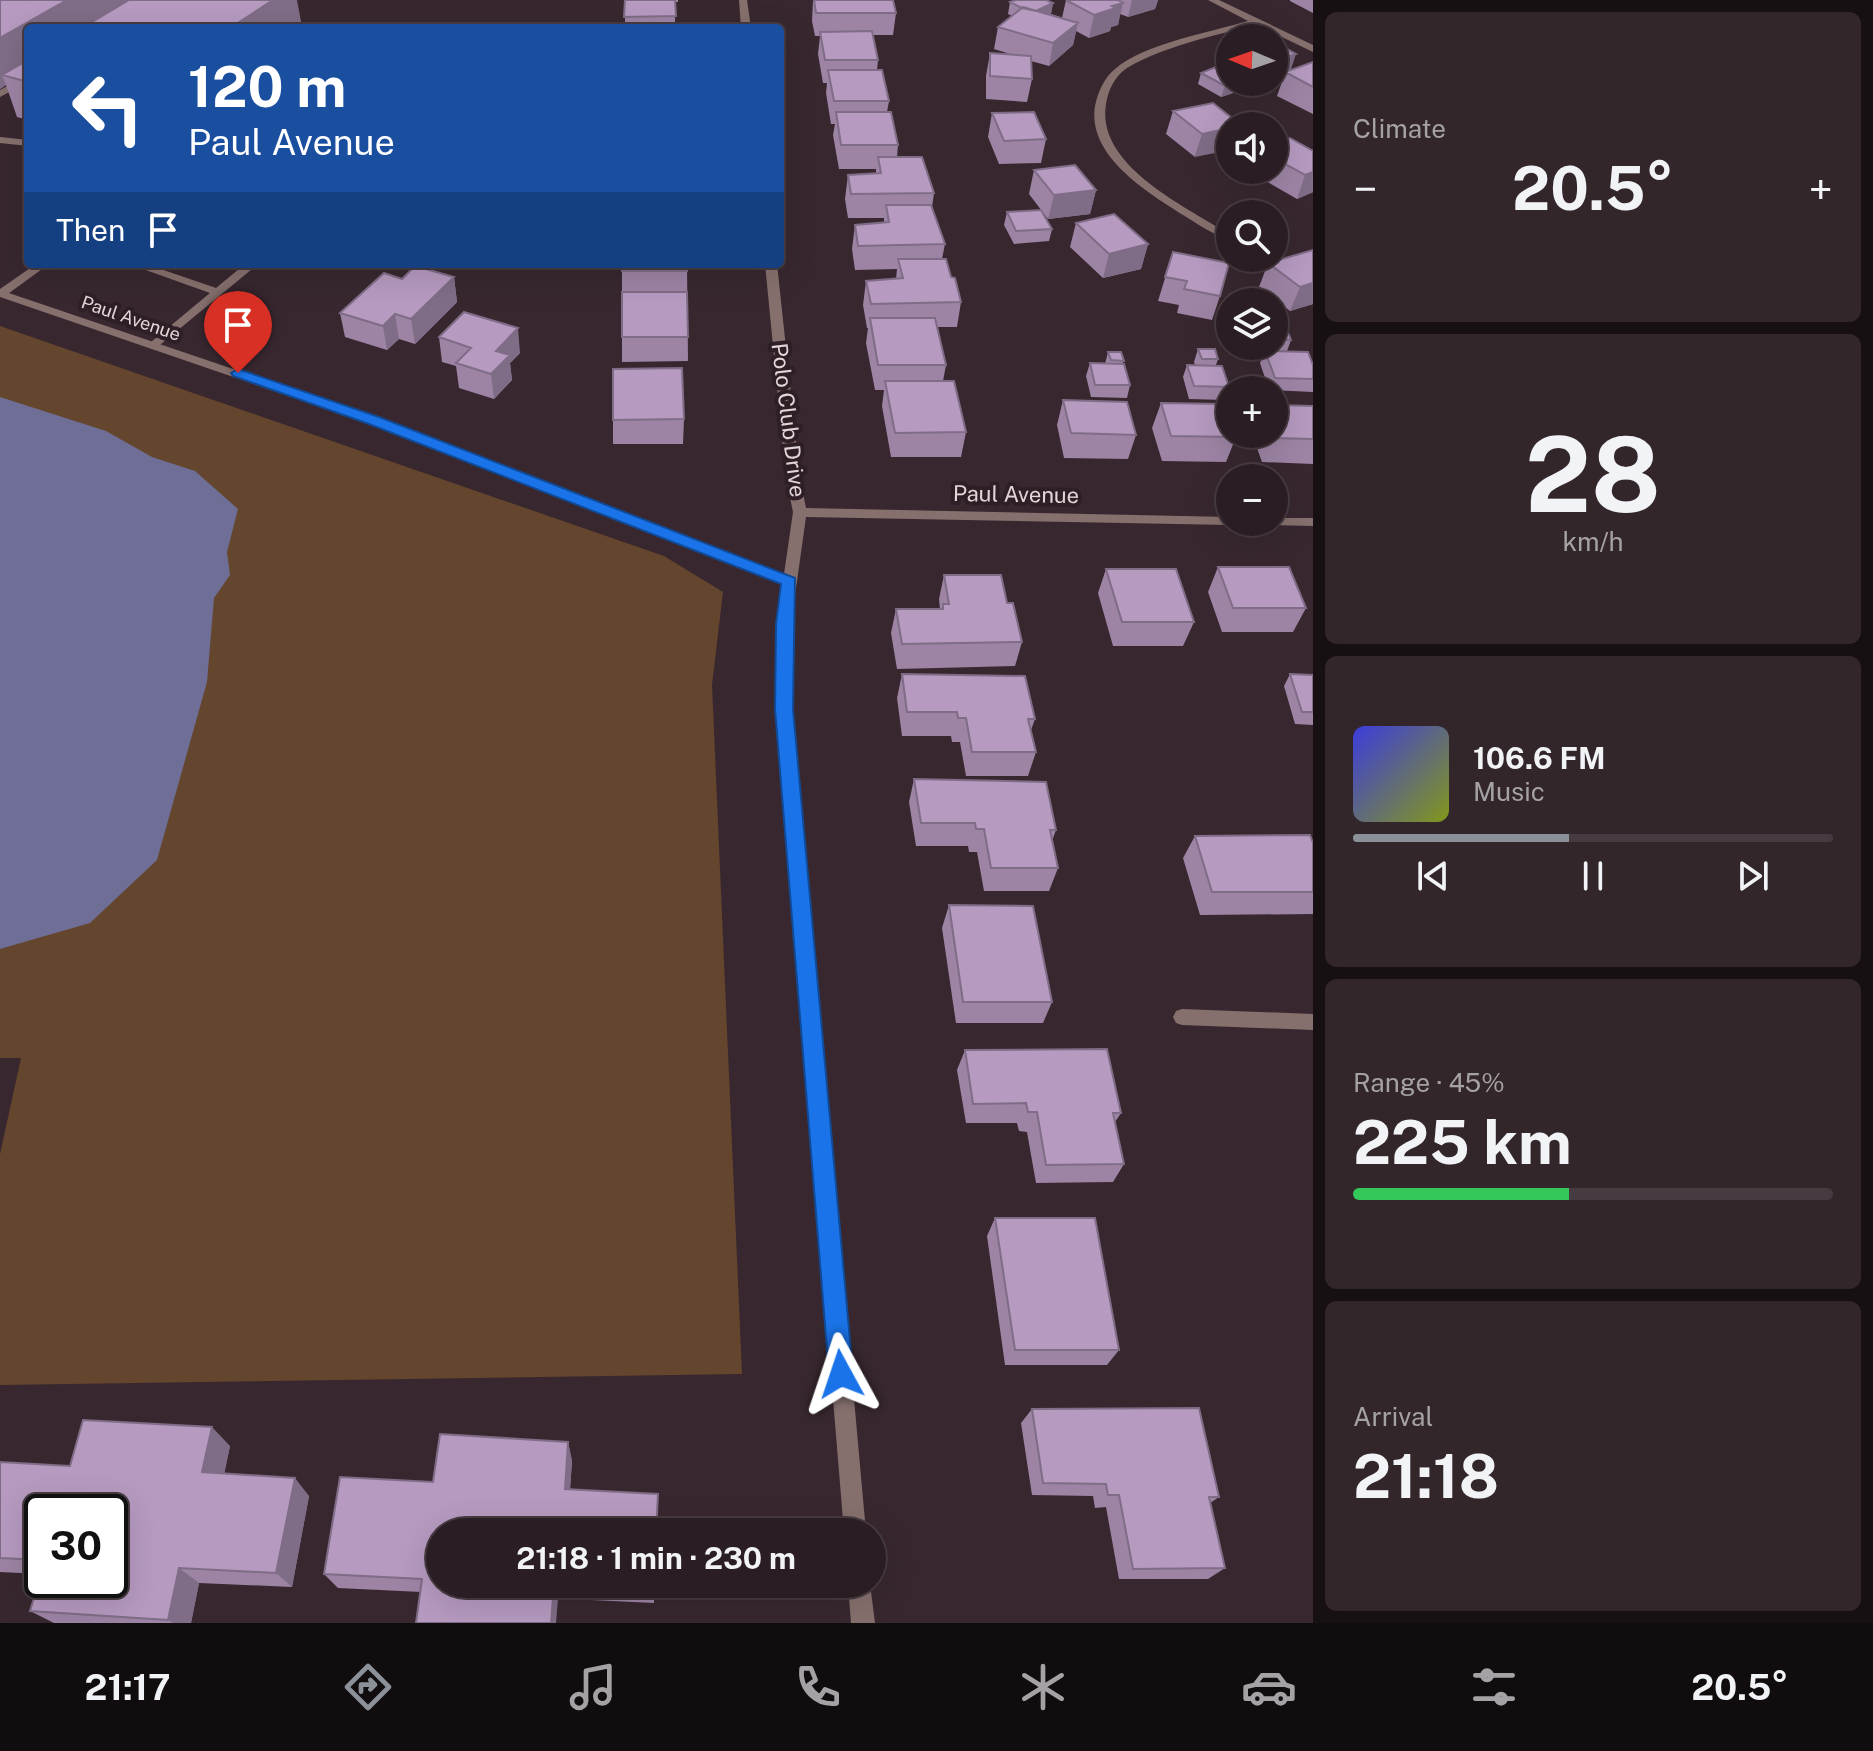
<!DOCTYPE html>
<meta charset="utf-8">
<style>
:root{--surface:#2a1d23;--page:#32262b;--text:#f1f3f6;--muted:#a5a2a6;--line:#463b41;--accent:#8c9099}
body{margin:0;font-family:"Public Sans",sans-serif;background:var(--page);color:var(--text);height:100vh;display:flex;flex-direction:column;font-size:30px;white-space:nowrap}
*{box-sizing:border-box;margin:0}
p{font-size:26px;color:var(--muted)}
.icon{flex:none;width:44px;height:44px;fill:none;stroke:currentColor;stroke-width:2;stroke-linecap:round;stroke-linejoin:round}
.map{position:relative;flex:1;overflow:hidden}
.details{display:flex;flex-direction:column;gap:12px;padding:12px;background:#171013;width:560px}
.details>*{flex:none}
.hud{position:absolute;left:24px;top:24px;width:760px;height:244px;border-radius:8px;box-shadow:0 8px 32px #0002,0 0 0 2px var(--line);background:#1a4fa0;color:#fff;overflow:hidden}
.needle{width:52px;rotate:272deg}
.controls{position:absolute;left:1216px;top:24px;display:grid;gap:16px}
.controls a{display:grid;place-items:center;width:72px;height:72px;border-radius:50%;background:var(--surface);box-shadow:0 8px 32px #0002,0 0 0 2px var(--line);font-size:40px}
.speed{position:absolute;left:24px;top:1494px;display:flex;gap:16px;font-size:40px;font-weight:700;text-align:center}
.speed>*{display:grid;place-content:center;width:104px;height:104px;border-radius:50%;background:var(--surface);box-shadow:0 8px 32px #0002,0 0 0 2px var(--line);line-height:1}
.speed .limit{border:4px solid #111;border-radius:12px;background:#fff;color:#111}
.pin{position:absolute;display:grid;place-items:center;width:68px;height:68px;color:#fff;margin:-82px -34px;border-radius:50% 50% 50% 0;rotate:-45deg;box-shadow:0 0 8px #0007}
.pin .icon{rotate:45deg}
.me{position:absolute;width:88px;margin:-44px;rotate:355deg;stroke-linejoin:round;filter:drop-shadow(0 0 6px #0008)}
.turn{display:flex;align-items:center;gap:28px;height:168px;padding:0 32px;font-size:36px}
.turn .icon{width:104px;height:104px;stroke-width:2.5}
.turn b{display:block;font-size:56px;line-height:68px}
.then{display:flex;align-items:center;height:76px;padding:0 32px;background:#0003;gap:16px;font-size:30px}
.big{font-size:60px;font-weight:700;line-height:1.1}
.details .card{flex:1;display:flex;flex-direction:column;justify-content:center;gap:12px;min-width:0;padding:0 28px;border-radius:12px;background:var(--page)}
.details .dial{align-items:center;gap:0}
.dial b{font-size:104px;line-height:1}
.song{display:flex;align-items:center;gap:24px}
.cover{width:96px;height:96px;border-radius:12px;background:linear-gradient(135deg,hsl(240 70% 55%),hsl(70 70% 35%))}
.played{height:8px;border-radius:4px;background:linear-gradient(90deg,var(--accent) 45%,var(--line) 45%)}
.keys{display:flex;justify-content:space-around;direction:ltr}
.heat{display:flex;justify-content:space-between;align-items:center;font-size:44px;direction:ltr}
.charge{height:12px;border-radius:6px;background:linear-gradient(90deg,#34c759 45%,var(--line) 0)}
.trip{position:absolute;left:426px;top:1518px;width:460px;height:80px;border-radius:40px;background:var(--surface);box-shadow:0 8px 32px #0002,0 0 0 2px var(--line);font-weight:700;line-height:80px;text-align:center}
.tabs{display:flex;height:128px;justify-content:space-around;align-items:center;background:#110c0e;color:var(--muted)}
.tabs .icon{width:56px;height:56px}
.tabs .current{color:var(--accent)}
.tabs b{font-size:36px;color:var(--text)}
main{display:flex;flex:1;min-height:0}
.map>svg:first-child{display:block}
.green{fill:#64452d}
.water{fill:#6e6e96}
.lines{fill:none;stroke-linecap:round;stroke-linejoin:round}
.lane{fill:#86706e;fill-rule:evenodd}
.street{fill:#86706e;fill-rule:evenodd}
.wall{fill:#9d84a5;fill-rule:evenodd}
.shaded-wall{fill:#7f6c86}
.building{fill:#b69ac0;stroke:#7f6c86;stroke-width:2}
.route{fill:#1a73e8;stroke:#114b97;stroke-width:2}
.labels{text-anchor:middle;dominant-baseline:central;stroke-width:8;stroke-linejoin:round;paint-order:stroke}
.far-street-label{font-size:18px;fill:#e1d6da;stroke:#2e1e25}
.street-label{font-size:22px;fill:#e1d6da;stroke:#2e1e25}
</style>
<main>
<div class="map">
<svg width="1313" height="1623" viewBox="0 0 1313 1623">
<rect width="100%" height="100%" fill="#38272f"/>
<path class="green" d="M0,326L664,556L723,592L712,685L742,1374L0,1385V1154L21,1058H0Z"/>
<path class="water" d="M0,397L106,431L152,457L195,471L238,509L227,552L230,575L214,598L207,682L157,860L90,923L0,949Z"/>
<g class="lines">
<path class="lane" d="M28,75V82L0,97V90Z
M0,137L28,140V146L0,143Z
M36,264H49L5,296L0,297V289Z
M129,264H146L216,288L245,264H258L155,349L151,348V342L210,293Z"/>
<path class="street" d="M739,0H747L751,28H741Z
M1208,0H1219L1313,45V52L1255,24C1213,37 1166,45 1127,68C1115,76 1108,90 1106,104C1096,164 1181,204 1224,231V235L1220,236C1207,231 1195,222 1183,215C1147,192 1087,156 1095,106C1098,92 1104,78 1115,69C1143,44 1211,32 1248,21Z
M765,264H777L800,478L806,508L1230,517V522H1236L1230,525L806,517L791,624L792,709L866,1532H844L776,709L777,624L783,584L370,424L0,297V290L378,418L784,574L793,512L786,478Z
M1274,518H1313V526L1269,525L1267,522H1274Z
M1182,1009L1313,1014V1030L1182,1025L1176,1023L1173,1017L1176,1011Z
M848,1584H870L875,1623H851Z"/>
</g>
<path class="wall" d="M0,0L302,27L28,28V120L17,117L6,85L0,89Z
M625,0H678V2H675V28H625Z
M813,0L896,13L893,35H873L878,60L877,70L889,101L887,112L898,145L897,157L934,193L932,207L945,244L942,259L961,302L957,327H937L946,365L943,381L966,432L961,457H891L882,406L884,390H875L866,343L868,328H867L863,305L866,281L896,279L897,269L855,270L852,249L855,225L884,223V218H848L845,199L848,175L876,173V169H839L833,135L835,124H831L826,93L827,83H823L818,54L820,36H815L812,21Z
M1066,0H1158L1155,9L1128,17L1120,14L1118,25L1111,27L1110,31L1089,38L1076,31L1073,45L1049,66L1031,61L1032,79L1027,102L986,99V76L990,53L1010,54L994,49L998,27L1012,16L1008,14L1010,2L1053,3L1051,14L1062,18Z
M1290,0H1313V13L1290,1Z
M1274,42L1290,70L1313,62V114L1277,96L1283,79L1274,82Z
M1230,52V82H1273L1252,90L1241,84L1239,91L1221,97L1198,84L1201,73L1224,70Z
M1213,103L1195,157L1166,134L1173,111Z
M992,113L1046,139L1041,163L999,164L988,137Z
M1290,138L1313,192L1297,199L1252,173L1253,170H1274V144Z
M1034,170L1096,190L1090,214L1048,219L1029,194Z
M1007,212L1052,229L1049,241L1014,244L1004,225Z
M1076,223L1148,244L1141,269L1103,278L1070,247Z
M1313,250V304L1290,311L1259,287L1268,263Z
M1173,252L1220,296L1212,320L1177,313L1179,305L1158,301Z
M622,264H687L688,361L622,362Z
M454,277L457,302L415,344L399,339L387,350L345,337L340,313L402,279Z
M1274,330L1291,340L1287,351L1313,365V392L1269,390L1260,363L1265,351H1270L1268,346H1274Z
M439,337L520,353L510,363L512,380L494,399L459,388L456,366L442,362Z
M1198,349L1218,359L1216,365L1229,387L1225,400L1189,399L1183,377L1187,365H1195L1194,362Z
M1108,352L1124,361L1122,364L1130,385L1127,398L1091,397L1086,376L1090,363L1105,364Z
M1063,400L1136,435L1128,459L1064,458L1057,425Z
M1161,403L1236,437L1226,462L1162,461L1152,428Z
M1313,406V464L1262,462L1252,434H1274Z
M684,419L683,444H613V420Z
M1218,567L1306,608L1293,632H1222L1208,592Z
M1106,569L1194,622L1183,646H1113L1098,593Z
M944,575L1007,603L1022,642L1015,666L897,669L891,633L896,609H940L939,599Z
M902,674L1035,719L1031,730L1036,752L1028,776H966L960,742H952L951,736H902L897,698Z
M1290,674L1313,675V725L1295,724L1284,686Z
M914,779L1056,830L1052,841L1058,868L1049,891H984L977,852H969L968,846H916L909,802Z
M1195,836L1313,843V914L1200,915L1183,858Z
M949,905L1052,1002L1043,1023H956L942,928Z
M965,1050L1121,1113L1115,1122L1124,1164L1113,1182L1036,1183L1027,1132L1019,1131L1017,1123H966L957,1070Z
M995,1218L1119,1350L1107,1365H1005L987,1236Z
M1032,1409L1219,1497L1210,1503L1225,1568L1208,1579H1119L1106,1507L1095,1508L1093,1496L1032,1495L1021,1423Z
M568,1442L572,1461L570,1489L658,1494L657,1532H440V1584H654V1603L338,1588L324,1574L433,1482Z
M230,1446L224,1473L309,1496L292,1587L199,1583L191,1623H54L30,1611L41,1574L0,1572V1462L70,1466ZM42,1512L110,1580H42Z"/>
<path class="shaded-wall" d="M67,0H148L101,28H28V72L2,75L6,85L0,89V38Z
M273,0H297L302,27L230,28Z
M1132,0H1158L1155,9L1128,17Z
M1053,3L1051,14L1033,12Z
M1123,3L1118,25L1111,27L1110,31L1089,38L1094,15L1112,6Z
M1078,23L1073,45L1049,66L1053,43Z
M1296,54L1289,75L1285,72L1283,79L1274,82V61Z
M1235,82H1242L1239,91L1221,97L1225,86Z
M1254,82H1273L1252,90Z
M1230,128V150L1195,157L1202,134Z
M1313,172V192L1297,199L1305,175Z
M1096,190L1090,214L1048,219L1054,195Z
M1148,244L1141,269L1103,278L1109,254Z
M454,277L457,302L415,344L411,319Z
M1313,283V304L1290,311L1300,287Z
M395,314L399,339L387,350L383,326Z
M518,328L520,353L510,363L512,380L494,399L491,374L496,351Z
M212,1427L230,1446L221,1490L202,1472Z
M568,1442L572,1461L569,1506L565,1489Z
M295,1478L309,1496L292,1587L276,1573Z
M179,1568L199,1583L191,1623H173L168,1620Z
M554,1585L558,1599L556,1623H551Z"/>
<path class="building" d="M0,0H67L0,38Z
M129,0H273L230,28H82Z
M625,0H675L676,16L624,17Z
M814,0H893L896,13H816Z
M1016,0H1046L1053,3L1036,11L1022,8L1010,2Z
M1066,0H1118L1123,3L1112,6L1116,8L1094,15Z
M1023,7L1078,23L1053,43L998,27Z
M872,31L878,60H825L820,32Z
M1274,42L1296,54L1274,61Z
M990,53L1031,56L1032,79L990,76Z
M28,60V82L2,75Z
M1313,62V87L1285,72Z
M1218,66L1230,73V82H1235L1225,86L1201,73Z
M828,70H882L889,101H834Z
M1213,103L1242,126H1230V128L1202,134L1173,111Z
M836,112H891L898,145H841Z
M1034,112L1046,139L1004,141L992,113Z
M1290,138L1313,151V172L1305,175L1274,158V144Z
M878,157H922L934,193L851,194L848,175L881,173Z
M1075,165L1096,190L1054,195L1034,170Z
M886,205H931L945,244L858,246L855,225L889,222Z
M1041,210L1052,229L1016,231L1007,212Z
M1114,214L1148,244L1109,254L1076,223Z
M1313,250V283L1300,287L1268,263Z
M1173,252L1229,263L1220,296L1184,289L1187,281L1165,277Z
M898,259H946L951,277L955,278L961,302L871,304L866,281L903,278Z
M622,264H687V271H622Z
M415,266L454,277L411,319L395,314L383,326L340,313L384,273L402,279Z
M622,292H687L688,337H622Z
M464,312L518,328L496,351L510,355L491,374L456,363L471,348L439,337Z
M870,318H935L946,365H878Z
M1274,330H1287L1291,340L1275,339Z
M1198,349H1215L1218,359H1202Z
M1265,351L1308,352L1313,365V379L1275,378Z
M1108,352H1121L1124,361L1111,360Z
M1090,363L1124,364L1130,385H1095Z
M1187,365L1222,366L1229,387L1194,386Z
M682,368L684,419L613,420V369Z
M885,381H954L966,432L895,433Z
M1063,400L1127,402L1136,435L1071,433Z
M1161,403L1225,404L1230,420V434H1235L1236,437L1171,436Z
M1274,405L1313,406V439L1272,438L1271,434H1274Z
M1218,567H1289L1306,608H1233Z
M1106,569H1176L1194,622H1122Z
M944,575H1001L1007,603H1013L1022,642L902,644L896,609H943V604H949Z
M902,674L1025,676L1035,719H1028L1036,752H972L966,718H958L957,712H907Z
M1290,674L1313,675V712H1302Z
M914,779L1046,782L1056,830H1050L1058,868H991L984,829H976L975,823H921Z
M1310,835L1313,843V892H1212L1195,836Z
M949,905L1033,906L1052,1002H963Z
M1107,1049L1121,1113H1113L1124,1164L1046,1165L1037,1112H1028L1026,1103L973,1104L965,1050Z
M995,1218H1095L1119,1350H1015Z
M1199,1408L1219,1497H1209L1225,1568L1133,1569L1119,1495H1108L1106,1484L1043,1483L1032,1409Z
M83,1420L212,1427L202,1472L295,1478L276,1573L179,1568L168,1620L30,1611L42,1572V1580H110V1512H42V1560L0,1558V1462L70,1466Z
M440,1434L568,1442L565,1489L658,1494L656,1532H440V1584H654L653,1589L554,1585L551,1623H416L422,1579L324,1574L340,1477L433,1482Z"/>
<path class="route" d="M238,369L379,417L795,578L793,709L853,1374L850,1382L841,1386L833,1382L829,1374L775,709L776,624L781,584L369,424L233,376L231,373Z"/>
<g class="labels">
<g class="far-street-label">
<text transform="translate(131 318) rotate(19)">Paul Avenue</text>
</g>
<g class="street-label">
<text transform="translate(789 420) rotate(83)">Polo Club Drive</text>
<text transform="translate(1016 494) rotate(1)">Paul Avenue</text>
</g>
</g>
</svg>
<div class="controls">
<a><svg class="needle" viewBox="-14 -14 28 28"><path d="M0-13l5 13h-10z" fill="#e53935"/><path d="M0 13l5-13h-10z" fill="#a5a2a6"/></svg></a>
<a><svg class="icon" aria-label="sound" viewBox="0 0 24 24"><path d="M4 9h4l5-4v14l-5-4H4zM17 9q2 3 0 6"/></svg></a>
<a><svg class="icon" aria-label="search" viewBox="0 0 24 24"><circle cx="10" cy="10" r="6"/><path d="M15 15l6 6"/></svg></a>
<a><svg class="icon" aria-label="layers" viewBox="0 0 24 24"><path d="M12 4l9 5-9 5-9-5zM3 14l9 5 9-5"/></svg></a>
<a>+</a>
<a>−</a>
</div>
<div class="speed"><div class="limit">30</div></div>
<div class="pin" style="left:238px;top:373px;background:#d93025"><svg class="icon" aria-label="arrive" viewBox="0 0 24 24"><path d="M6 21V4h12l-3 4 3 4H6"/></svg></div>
<svg class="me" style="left:841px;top:1374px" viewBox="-20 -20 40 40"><path d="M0-17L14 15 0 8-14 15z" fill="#1a73e8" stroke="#fff" stroke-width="4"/></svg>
<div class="trip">21:18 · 1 min · 230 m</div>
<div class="hud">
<div class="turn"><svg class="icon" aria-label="left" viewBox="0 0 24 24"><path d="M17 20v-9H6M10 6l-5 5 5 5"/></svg><div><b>120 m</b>Paul Avenue</div></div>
<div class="then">Then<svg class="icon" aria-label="arrive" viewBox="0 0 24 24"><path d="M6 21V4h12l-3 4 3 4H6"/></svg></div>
</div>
</div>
<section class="details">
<div class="card"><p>Climate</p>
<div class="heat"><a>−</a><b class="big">20.5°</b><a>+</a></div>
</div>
<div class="card dial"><b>28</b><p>km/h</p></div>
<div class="card">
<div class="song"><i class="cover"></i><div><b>106.6 FM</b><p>Music</p></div></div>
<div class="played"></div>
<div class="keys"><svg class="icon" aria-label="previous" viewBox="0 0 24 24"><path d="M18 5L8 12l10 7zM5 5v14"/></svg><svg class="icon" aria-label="pause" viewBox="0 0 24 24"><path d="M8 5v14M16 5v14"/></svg><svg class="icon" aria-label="next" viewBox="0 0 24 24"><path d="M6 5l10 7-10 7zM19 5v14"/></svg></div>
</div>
<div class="card"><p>Range · 45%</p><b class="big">225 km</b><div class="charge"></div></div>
<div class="card"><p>Arrival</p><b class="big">21:18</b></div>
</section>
</main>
<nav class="tabs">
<b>21:17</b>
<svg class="icon current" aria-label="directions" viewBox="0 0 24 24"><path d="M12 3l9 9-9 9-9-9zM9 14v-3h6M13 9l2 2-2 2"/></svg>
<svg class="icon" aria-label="music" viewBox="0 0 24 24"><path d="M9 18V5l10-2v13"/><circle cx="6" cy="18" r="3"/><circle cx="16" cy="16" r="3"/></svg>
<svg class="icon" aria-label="phone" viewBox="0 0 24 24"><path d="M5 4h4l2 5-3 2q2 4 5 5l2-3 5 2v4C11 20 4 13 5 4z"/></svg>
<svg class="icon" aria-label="climate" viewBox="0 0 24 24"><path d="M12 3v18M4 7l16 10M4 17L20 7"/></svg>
<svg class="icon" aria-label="car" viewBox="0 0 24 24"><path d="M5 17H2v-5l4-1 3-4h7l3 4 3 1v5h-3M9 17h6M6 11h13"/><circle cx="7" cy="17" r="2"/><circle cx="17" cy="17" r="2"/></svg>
<svg class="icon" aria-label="filters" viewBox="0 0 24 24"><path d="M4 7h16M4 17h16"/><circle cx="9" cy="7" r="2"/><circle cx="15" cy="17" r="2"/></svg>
<b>20.5°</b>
</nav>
